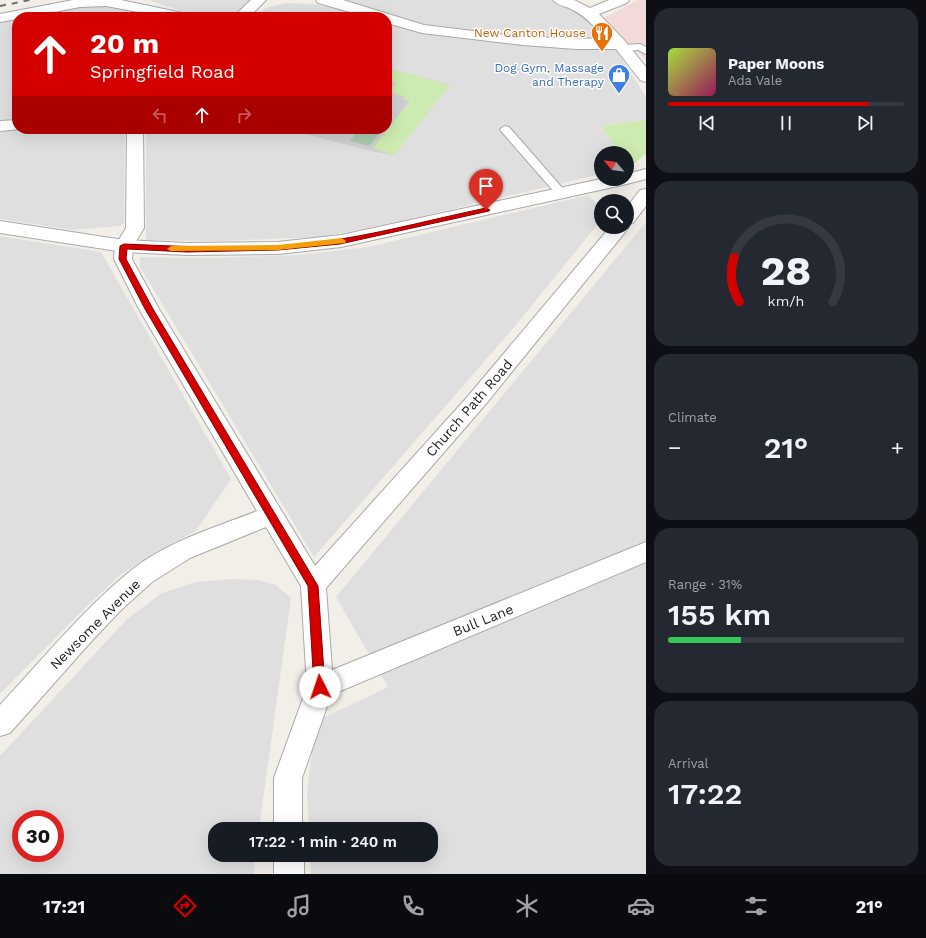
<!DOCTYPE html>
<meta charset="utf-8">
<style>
:root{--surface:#171b24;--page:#242831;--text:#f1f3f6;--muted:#9ea1a6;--line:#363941;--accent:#d40000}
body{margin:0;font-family:"Work Sans",sans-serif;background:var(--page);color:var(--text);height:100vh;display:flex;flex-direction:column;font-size:15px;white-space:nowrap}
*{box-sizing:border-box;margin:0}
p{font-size:13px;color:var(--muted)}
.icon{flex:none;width:22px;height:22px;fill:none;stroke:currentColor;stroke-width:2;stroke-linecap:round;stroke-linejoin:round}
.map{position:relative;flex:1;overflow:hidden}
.panel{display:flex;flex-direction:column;gap:8px;padding:8px;background:#0d0f14;width:280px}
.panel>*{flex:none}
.guide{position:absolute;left:12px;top:12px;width:380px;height:122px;border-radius:16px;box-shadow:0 4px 16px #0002;background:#d40000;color:#fff;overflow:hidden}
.needle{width:26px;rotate:298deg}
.fabs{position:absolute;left:594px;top:146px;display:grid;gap:8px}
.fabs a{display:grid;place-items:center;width:40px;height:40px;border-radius:50%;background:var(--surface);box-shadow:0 4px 16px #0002;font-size:20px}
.speed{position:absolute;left:12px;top:810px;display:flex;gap:8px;font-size:20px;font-weight:700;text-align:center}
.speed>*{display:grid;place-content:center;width:52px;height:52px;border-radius:50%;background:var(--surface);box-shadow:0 4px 16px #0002;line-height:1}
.speed .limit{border:6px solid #d22;background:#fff;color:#111}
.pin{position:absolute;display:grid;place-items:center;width:34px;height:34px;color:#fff;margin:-41px -17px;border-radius:50% 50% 50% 0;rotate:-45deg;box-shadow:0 0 4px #0007}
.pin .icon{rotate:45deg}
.me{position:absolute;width:44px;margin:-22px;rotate:356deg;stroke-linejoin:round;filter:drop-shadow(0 0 3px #0008)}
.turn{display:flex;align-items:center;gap:14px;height:84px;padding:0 12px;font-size:18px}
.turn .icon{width:52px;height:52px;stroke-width:2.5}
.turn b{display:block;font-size:28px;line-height:34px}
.lanes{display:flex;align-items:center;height:38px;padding:0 12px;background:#0003;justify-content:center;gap:20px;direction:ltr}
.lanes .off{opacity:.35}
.big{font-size:30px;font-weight:600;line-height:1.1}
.panel .widget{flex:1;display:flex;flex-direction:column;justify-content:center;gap:6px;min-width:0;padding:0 14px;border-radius:16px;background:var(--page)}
.panel .dial{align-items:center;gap:0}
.dial svg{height:104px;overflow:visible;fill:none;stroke:var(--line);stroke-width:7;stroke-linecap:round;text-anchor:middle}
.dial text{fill:var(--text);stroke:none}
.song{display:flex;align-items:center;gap:12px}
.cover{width:48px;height:48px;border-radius:6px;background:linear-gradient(135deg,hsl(80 70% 55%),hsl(330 70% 35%))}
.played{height:4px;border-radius:2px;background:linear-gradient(90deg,var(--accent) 85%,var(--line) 85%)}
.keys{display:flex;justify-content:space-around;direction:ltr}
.heat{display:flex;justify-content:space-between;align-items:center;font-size:22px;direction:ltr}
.charge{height:6px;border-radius:3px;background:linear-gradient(90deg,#34c759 31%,var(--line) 0)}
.trip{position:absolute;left:208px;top:822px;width:230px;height:40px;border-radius:16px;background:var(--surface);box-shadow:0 4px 16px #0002;font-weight:600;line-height:40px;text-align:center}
.tabs{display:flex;height:64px;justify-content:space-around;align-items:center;background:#090b0e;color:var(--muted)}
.tabs .icon{width:28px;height:28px}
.tabs .active{color:var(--accent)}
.tabs b{font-size:18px;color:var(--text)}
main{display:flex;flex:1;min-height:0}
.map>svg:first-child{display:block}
.residential{fill:#e0dfdf;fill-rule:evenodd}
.commercial{fill:#f2dad9}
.religious{fill:#d0d0d0}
.grass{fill:#cdebb0}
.cemetery{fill:#aacbaf}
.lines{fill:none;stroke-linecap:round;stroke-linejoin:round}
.service-casing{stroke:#a9a9a9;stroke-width:2}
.minor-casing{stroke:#a9a9a9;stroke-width:2}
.tertiary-casing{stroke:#a9a9a9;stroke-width:2}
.service{fill:#fff;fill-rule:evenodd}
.minor{fill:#fff;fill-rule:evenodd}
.tertiary{fill:#fff;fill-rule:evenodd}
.rail{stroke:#707070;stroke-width:2;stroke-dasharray:6 6;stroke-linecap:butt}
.route{fill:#d40000;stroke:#8a0000}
.slow{fill:#f59e0b}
.labels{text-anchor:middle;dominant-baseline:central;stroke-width:3;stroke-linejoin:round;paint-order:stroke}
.far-food-label{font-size:12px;fill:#c56008;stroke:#fff;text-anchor:end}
.far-shop-label{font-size:12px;fill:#366cbe;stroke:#fff;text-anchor:end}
.street-label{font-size:14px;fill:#222;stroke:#fff}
</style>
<main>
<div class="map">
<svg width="646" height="874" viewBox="0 0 646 874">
<rect width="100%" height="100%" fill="#f2efe9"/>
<path class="residential" d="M149,0H255L237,17H199Z
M339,0H554L574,8L607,35L600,40H572L523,37L425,26Z
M286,3L309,4L339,8L370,17H255L266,8Z
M89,5L127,10V17H17V129H125L124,223L120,226L73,230L0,219V20L14,17Z
M393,26L615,48L646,97V120L602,126L619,153H601V174L406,220L321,237L220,241L146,240V129H286L374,152L394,155L443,94L451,86L387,68V32Z
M589,195L601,209V220L516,325L314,557L140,267V257L205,258L299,255L368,247Z
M646,222V874H311L310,855H431V829H309L307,792L315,729L325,717L388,687L336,597Z
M0,236L101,252L231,479L196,531L153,553L119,576L81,612L0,694Z
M233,579L258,580L276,585L291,598L259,829H215V855H255L254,874H0V756L127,619L162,593L196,582ZM21,819H55V853H21Z"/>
<path class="commercial" d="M638,0H646V60L604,18Z"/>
<path class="religious" d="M387,68L451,85L443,94L394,155L374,152L286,129H387Z"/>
<path class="grass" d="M387,68L451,85L443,94L394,155L373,148L410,101L403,99L405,96L388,92L396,83L387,80Z
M646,120V154L629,168L627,165V153H619L602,126Z"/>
<path class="cemetery" d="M360,129H383L369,146L350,141Z"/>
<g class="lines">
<g class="service-casing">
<path id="service" d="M640,44L646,47V54L638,50L623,51L618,48L623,45Z
M505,126L509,127L564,190L566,192L564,194H556L501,131L500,129Z"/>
</g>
<g class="minor-casing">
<path id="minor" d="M73,0H121L183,13L188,14L190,17H165L106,6L80,7L28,17H17V19L0,22V14Z
M251,0H266L249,17H233Z
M316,0H343L424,25L523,37L607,39C596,29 587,17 573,10C567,6 557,6 553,0H574L590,8L609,0H629L627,3L599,14L625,41L646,67V82L640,80L616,49H576L523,45L422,33L387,23V17H368L318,3Z
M17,120V129H21L0,131V121Z
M127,129H143L144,228L133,246L132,259L159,309L315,566L469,395L610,227H627V207L640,190L646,189V206L633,223L627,224L629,227L626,231L485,405L326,588L332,670L646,542V562L331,695L302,778V829H274V778L307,687L301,586L266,527L190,558L152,582L120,611L88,645L10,733L0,736V705C43,659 84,608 134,568C169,541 216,527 257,511L139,309L114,259L115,246L126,228Z
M274,855H304V874H274Z"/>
</g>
<g class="tertiary-casing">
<path id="tertiary" d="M646,169V179L627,184L341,247L278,254L187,255L124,252L0,233V221L124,240L187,243L278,242L341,235L601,179H627V174Z"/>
</g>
<use href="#service" class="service"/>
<use href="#minor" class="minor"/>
<use href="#tertiary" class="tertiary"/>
<path class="rail" d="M0,6L30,0"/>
</g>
<path class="route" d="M486,208L490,210L489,211L340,244L278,250L187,252L127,249L126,259L153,309L318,586L325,687L323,690L320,691L316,690L314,687L308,586L145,309L119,259L120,246L124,244C195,247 270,251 341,239C390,231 438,218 486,208Z"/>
<path class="slow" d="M342,238L346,241L345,243L278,250L171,251L167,249L171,246L278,245Z"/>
<defs>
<g id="restaurant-pin" transform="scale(1.15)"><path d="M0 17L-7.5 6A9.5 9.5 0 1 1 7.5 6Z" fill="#e8710a" stroke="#fff"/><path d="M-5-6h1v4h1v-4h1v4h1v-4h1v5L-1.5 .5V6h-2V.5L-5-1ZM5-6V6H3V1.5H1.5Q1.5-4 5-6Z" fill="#fff"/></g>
<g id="shop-pin" transform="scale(1.15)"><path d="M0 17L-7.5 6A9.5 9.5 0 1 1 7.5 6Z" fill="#3f7fe0" stroke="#fff"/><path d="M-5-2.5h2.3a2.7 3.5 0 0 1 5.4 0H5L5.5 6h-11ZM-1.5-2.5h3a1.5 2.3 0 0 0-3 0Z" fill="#fff"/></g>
</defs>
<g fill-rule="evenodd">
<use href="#restaurant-pin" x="602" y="33"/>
<use href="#shop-pin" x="619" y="75"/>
</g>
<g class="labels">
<g class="far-food-label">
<text x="586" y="33">New Canton House</text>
</g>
<g class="far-shop-label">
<text x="604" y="68">Dog Gym, Massage<tspan x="604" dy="14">and Therapy</tspan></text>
</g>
<g class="street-label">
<text transform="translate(469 408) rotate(-49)">Church Path Road</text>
<text transform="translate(483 620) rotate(-22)">Bull Lane</text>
<text transform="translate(95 624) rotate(-45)">Newsome Avenue</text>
</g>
</g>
</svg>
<div class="fabs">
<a><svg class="needle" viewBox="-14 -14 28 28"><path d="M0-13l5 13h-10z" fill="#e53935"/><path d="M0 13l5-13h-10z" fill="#9ea1a6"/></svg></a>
<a><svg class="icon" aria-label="search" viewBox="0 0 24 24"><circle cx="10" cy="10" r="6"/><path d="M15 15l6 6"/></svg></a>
</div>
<div class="speed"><div class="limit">30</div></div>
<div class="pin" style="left:486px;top:210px;background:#d93025"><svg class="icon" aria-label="arrive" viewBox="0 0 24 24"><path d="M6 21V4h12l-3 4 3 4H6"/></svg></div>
<svg class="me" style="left:320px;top:687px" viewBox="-20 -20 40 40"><circle r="19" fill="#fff"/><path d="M0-13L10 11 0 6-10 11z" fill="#d40000"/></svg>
<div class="trip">17:22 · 1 min · 240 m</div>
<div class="guide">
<div class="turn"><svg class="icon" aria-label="ahead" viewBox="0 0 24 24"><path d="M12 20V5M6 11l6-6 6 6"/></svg><div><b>20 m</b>Springfield Road</div></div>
<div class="lanes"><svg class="icon off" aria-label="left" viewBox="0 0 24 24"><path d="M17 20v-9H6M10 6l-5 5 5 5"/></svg><svg class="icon" aria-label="ahead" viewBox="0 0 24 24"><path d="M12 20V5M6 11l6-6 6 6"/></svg><svg class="icon off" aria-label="right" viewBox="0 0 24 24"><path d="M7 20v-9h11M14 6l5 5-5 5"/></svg></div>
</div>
</div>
<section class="panel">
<div class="widget">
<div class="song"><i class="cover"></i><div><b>Paper Moons</b><p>Ada Vale</p></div></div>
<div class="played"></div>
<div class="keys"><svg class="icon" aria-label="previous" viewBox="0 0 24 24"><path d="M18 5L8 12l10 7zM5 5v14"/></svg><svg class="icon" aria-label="pause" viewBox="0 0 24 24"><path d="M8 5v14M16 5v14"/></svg><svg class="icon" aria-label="next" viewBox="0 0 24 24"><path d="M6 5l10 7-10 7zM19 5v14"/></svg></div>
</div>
<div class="widget dial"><svg viewBox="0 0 100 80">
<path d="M14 69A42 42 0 1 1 86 69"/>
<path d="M14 69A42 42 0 0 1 10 35" stroke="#d40000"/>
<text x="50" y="56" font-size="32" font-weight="700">28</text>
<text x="50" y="72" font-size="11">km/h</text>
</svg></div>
<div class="widget"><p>Climate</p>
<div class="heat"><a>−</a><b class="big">21°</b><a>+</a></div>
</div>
<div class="widget"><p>Range · 31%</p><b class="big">155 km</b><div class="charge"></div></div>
<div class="widget"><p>Arrival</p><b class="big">17:22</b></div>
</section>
</main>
<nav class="tabs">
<b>17:21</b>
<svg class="icon active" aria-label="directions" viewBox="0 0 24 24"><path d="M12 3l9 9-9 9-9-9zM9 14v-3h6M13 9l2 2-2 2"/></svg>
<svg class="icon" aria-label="music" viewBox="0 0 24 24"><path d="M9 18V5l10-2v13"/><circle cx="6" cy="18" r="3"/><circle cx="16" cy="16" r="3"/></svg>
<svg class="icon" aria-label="phone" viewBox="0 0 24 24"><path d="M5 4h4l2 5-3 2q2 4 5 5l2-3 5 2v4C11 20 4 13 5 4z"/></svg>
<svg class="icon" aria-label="climate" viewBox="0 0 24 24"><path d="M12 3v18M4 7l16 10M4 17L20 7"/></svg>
<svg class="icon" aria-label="car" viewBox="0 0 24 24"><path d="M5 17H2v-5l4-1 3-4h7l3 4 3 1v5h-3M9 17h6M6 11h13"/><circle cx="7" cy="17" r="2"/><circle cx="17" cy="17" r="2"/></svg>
<svg class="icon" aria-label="filters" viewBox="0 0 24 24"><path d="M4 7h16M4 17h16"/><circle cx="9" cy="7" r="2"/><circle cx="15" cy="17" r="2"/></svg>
<b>21°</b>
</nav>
